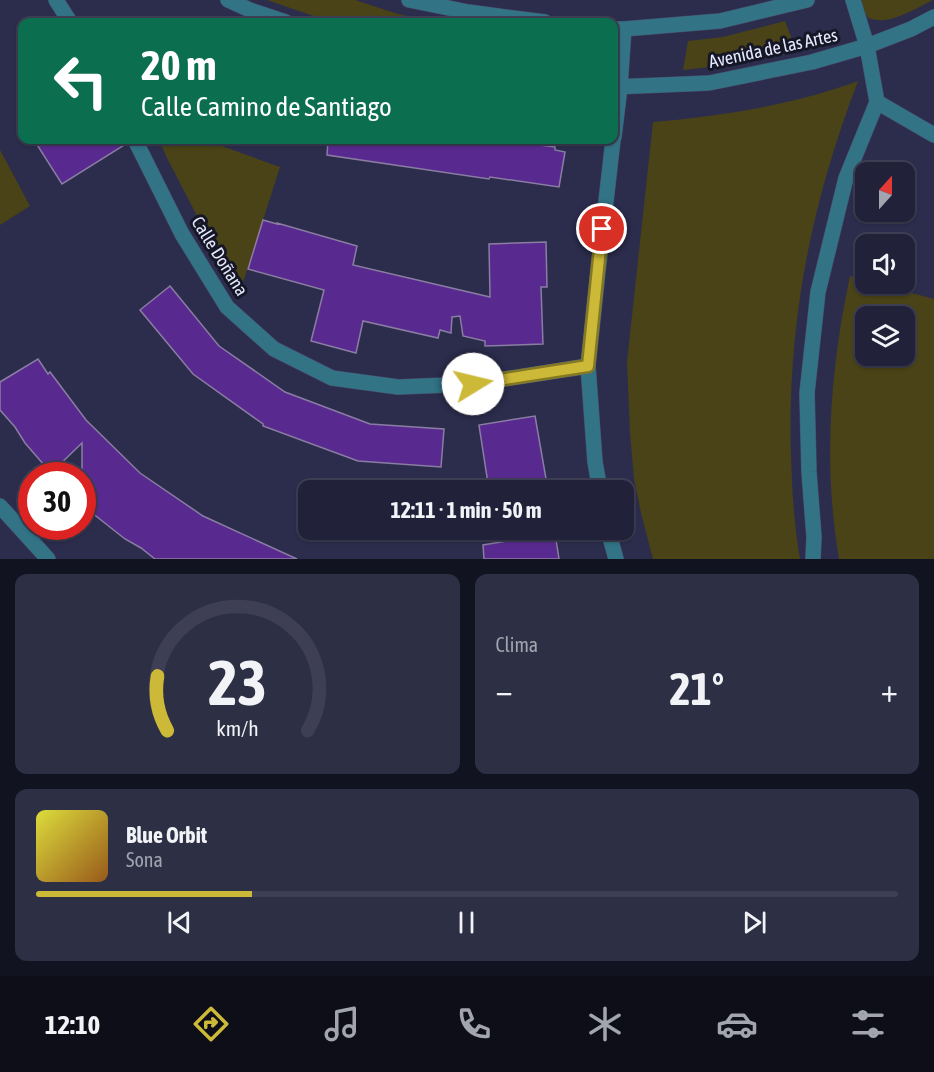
<!DOCTYPE html>
<html lang="es">
<meta charset="utf-8">
<style>
:root{--surface:#21223a;--page:#2d2f45;--text:#f1f3f6;--muted:#a2a4af;--line:#3e3f54;--accent:#cdb938}
body{margin:0;font-family:"Asap Condensed",sans-serif;background:var(--page);color:var(--text);height:100vh;display:flex;flex-direction:column;font-size:22px;white-space:nowrap}
*{box-sizing:border-box;margin:0}
p{font-size:20px;color:var(--muted)}
.icon{flex:none;width:33px;height:33px;fill:none;stroke:currentColor;stroke-width:2;stroke-linecap:round;stroke-linejoin:round}
.map{position:relative;height:559px;overflow:hidden}
.panel{display:flex;flex-direction:column;gap:15px;padding:15px;background:#121320;flex:1}
.panel>*{flex:none}
.banner{position:absolute;left:18px;top:18px;width:600px;height:126px;border-radius:12px;box-shadow:0 2px 4px #0004,0 0 0 2px var(--line);background:#0b6e4f;color:#fff;overflow:hidden}
.needle{width:39px;rotate:21deg}
.tools{position:absolute;left:855px;top:162px;display:grid;gap:12px}
.tools a{display:grid;place-items:center;width:60px;height:60px;border-radius:12px;background:var(--surface);box-shadow:0 2px 4px #0004,0 0 0 2px var(--line);font-size:30px}
.speed{position:absolute;left:18px;top:462px;display:flex;gap:12px;font-size:30px;font-weight:700;text-align:center}
.speed>*{display:grid;place-content:center;width:78px;height:78px;border-radius:50%;background:var(--surface);box-shadow:0 2px 4px #0004,0 0 0 2px var(--line);line-height:1}
.speed .limit{border:9px solid #d22;background:#fff;color:#111}
.pin{position:absolute;display:grid;place-items:center;width:51px;height:51px;color:#fff;margin:-26px;border:3px solid #fff;border-radius:50%;box-shadow:0 2px 6px #0007}
.me{position:absolute;width:66px;margin:-33px;rotate:81deg;stroke-linejoin:round;filter:drop-shadow(0 0 4px #0008)}
.turn{display:flex;align-items:center;gap:21px;height:126px;padding:0 24px;font-size:27px}
.turn .icon{width:78px;height:78px;stroke-width:2.5}
.turn b{display:block;font-size:42px;line-height:51px}
.big{font-size:45px;font-weight:700;line-height:1.1}
.panel .tile{flex:1;display:flex;flex-direction:column;justify-content:center;gap:9px;min-width:0;padding:0 21px;border-radius:12px;background:var(--page)}
.panel .dial{align-items:center;gap:0}
.dial svg{height:156px;overflow:visible;fill:none;stroke:var(--line);stroke-width:7;stroke-linecap:round;text-anchor:middle}
.dial text{fill:var(--text);stroke:none}
.song{display:flex;align-items:center;gap:18px}
.cover{width:72px;height:72px;border-radius:9px;background:linear-gradient(135deg,hsl(60 70% 55%),hsl(30 70% 35%))}
.played{height:6px;border-radius:3px;background:linear-gradient(90deg,var(--accent) 25%,var(--line) 25%)}
.keys{display:flex;justify-content:space-around;direction:ltr}
.heat{display:flex;justify-content:space-between;align-items:center;font-size:33px;direction:ltr}
.panel .tiles{flex:1;display:grid;gap:15px;grid-template-columns:1fr 1fr}
.tile:last-child{grid-column:span 2}
.trip{position:absolute;left:298px;top:480px;width:336px;height:60px;border-radius:12px;background:var(--surface);box-shadow:0 2px 4px #0004,0 0 0 2px var(--line);font-weight:700;line-height:60px;text-align:center}
.dock{display:flex;height:96px;justify-content:space-around;align-items:center;background:#0d0e17;color:var(--muted)}
.dock .icon{width:42px;height:42px}
.dock .active{color:var(--accent)}
.dock b{font-size:27px;color:var(--text)}
.map>svg:first-child{display:block}
.green{fill:#494317;fill-rule:evenodd}
.building{fill:#582a8f;stroke:#8a7da2;stroke-width:1.5}
.lines{fill:none;stroke-linecap:round;stroke-linejoin:round}
.minor-casing{stroke:#4a4b69;stroke-width:16}
.minor{stroke:#327386;stroke-width:15}
.route-casing{stroke:#857824;stroke-width:15}
.route{stroke:#cdb938;stroke-width:10}
.labels{text-anchor:middle;dominant-baseline:central;stroke-width:6;stroke-linejoin:round;paint-order:stroke}
.street-label{font-size:18px;fill:#e7e9fe;stroke:#161726}
</style>
<div class="map">
<svg width="934" height="559" viewBox="0 0 934 559">
<rect width="100%" height="100%" fill="#2c2d4d"/>
<path class="green" d="M267,0H355L398,14L434,22H331Z
M862,0H933C919,7 894,22 878,20C875,20 872,19 868,18L862,8Z
M785,21L796,50L728,65L683,70L688,41L723,37Z
M858,81C811,204 787,323 791,455C792,489 794,525 800,559H653L641,513L634,479L630,433L627,362L653,122C722,116 793,105 858,81Z
M159,140H205L280,167L240,292L221,262L167,158Z
M0,150L30,206L0,225Z
M850,276L865,280L866,284H878L934,299V559H839C823,465 830,369 850,276ZM904,316V356H866V316Z"/>
<path class="building" d="M34,140H125L126,144L62,184Z
M328,140H501L555,147V150L565,152L559,187L490,177L489,179L327,155Z
M263,220L277,224V223L357,246L353,265L490,297L489,244L546,242L547,287H541L543,344L485,346V341L463,336L460,316L452,317L451,333L440,330L438,338L363,321L356,353L311,341L324,290L248,269Z
M170,286L219,346L285,392L370,424L444,429L441,467L358,461L263,426V424L193,374L140,310Z
M38,359L48,374L50,372L86,420L140,473L203,516L297,559H155L141,548L125,539L82,505V443L51,473L25,443L15,427L0,410V382Z
M535,416L548,490H489L479,425Z
M555,533L559,559H484L483,545Z"/>
<g class="lines">
<g class="minor-casing">
<path id="minor" d="M56,0L70,22
M228,0L250,10L286,22
M409,0L468,12L545,22
M614,29H624L720,21L807,0
M614,87L709,83L812,62L867,46L911,29L934,17
M877,102L934,135
M614,137L620,87L624,29
M135,140L182,234L227,307L274,349L332,378L398,387L473,384L588,366
M600,490L595,462L588,366L598,271L613,140
M0,506L48,559
M608,530L616,559
M813,559L814,537L809,472L807,393L818,292L846,178L877,102L867,46L853,0"/>
</g>
<use href="#minor" class="minor"/>
</g>
<g class="lines">
<g class="route-casing">
<path id="route" d="M473,384L588,366L602,229"/>
</g>
<use href="#route" class="route"/>
</g>
<g class="labels">
<g class="street-label">
<text transform="translate(773 48) rotate(-12)">Avenida de las Artes</text>
<text transform="translate(220 256) rotate(58)">Calle Doñana</text>
</g>
</g>
</svg>
<div class="tools">
<a><svg class="needle" viewBox="-14 -14 28 28"><path d="M0-13l5 13h-10z" fill="#e53935"/><path d="M0 13l5-13h-10z" fill="#a2a4af"/></svg></a>
<a><svg class="icon" aria-label="sound" viewBox="0 0 24 24"><path d="M4 9h4l5-4v14l-5-4H4zM17 9q2 3 0 6"/></svg></a>
<a><svg class="icon" aria-label="layers" viewBox="0 0 24 24"><path d="M12 4l9 5-9 5-9-5zM3 14l9 5 9-5"/></svg></a>
</div>
<div class="speed"><div class="limit">30</div></div>
<div class="pin" style="left:602px;top:229px;background:#d93025"><svg class="icon" aria-label="arrive" viewBox="0 0 24 24"><path d="M6 21V4h12l-3 4 3 4H6"/></svg></div>
<svg class="me" style="left:473px;top:384px" viewBox="-20 -20 40 40"><circle r="19" fill="#fff"/><path d="M0-13L10 11 0 6-10 11z" fill="#cdb938"/></svg>
<div class="trip">12:11 · 1 min · 50 m</div>
<div class="banner">
<div class="turn"><svg class="icon" aria-label="left" viewBox="0 0 24 24"><path d="M17 20v-9H6M10 6l-5 5 5 5"/></svg><div><b>20 m</b>Calle Camino de Santiago</div></div>
</div>
</div>
<section class="panel">
<div class="tiles">
<div class="tile dial"><svg viewBox="0 0 100 80">
<path d="M14 69A42 42 0 1 1 86 69"/>
<path d="M14 69A42 42 0 0 1 9 41" stroke="#cdb938"/>
<text x="50" y="56" font-size="32" font-weight="700">23</text>
<text x="50" y="72" font-size="11">km/h</text>
</svg></div>
<div class="tile"><p>Clima</p>
<div class="heat"><a>−</a><b class="big">21°</b><a>+</a></div>
</div>
<div class="tile">
<div class="song"><i class="cover"></i><div><b>Blue Orbit</b><p>Sona</p></div></div>
<div class="played"></div>
<div class="keys"><svg class="icon" aria-label="previous" viewBox="0 0 24 24"><path d="M18 5L8 12l10 7zM5 5v14"/></svg><svg class="icon" aria-label="pause" viewBox="0 0 24 24"><path d="M8 5v14M16 5v14"/></svg><svg class="icon" aria-label="next" viewBox="0 0 24 24"><path d="M6 5l10 7-10 7zM19 5v14"/></svg></div>
</div>
</div>
</section>
<nav class="dock">
<b>12:10</b>
<svg class="icon active" aria-label="directions" viewBox="0 0 24 24"><path d="M12 3l9 9-9 9-9-9zM9 14v-3h6M13 9l2 2-2 2"/></svg>
<svg class="icon" aria-label="music" viewBox="0 0 24 24"><path d="M9 18V5l10-2v13"/><circle cx="6" cy="18" r="3"/><circle cx="16" cy="16" r="3"/></svg>
<svg class="icon" aria-label="phone" viewBox="0 0 24 24"><path d="M5 4h4l2 5-3 2q2 4 5 5l2-3 5 2v4C11 20 4 13 5 4z"/></svg>
<svg class="icon" aria-label="climate" viewBox="0 0 24 24"><path d="M12 3v18M4 7l16 10M4 17L20 7"/></svg>
<svg class="icon" aria-label="car" viewBox="0 0 24 24"><path d="M5 17H2v-5l4-1 3-4h7l3 4 3 1v5h-3M9 17h6M6 11h13"/><circle cx="7" cy="17" r="2"/><circle cx="17" cy="17" r="2"/></svg>
<svg class="icon" aria-label="filters" viewBox="0 0 24 24"><path d="M4 7h16M4 17h16"/><circle cx="9" cy="7" r="2"/><circle cx="15" cy="17" r="2"/></svg>
</nav>
